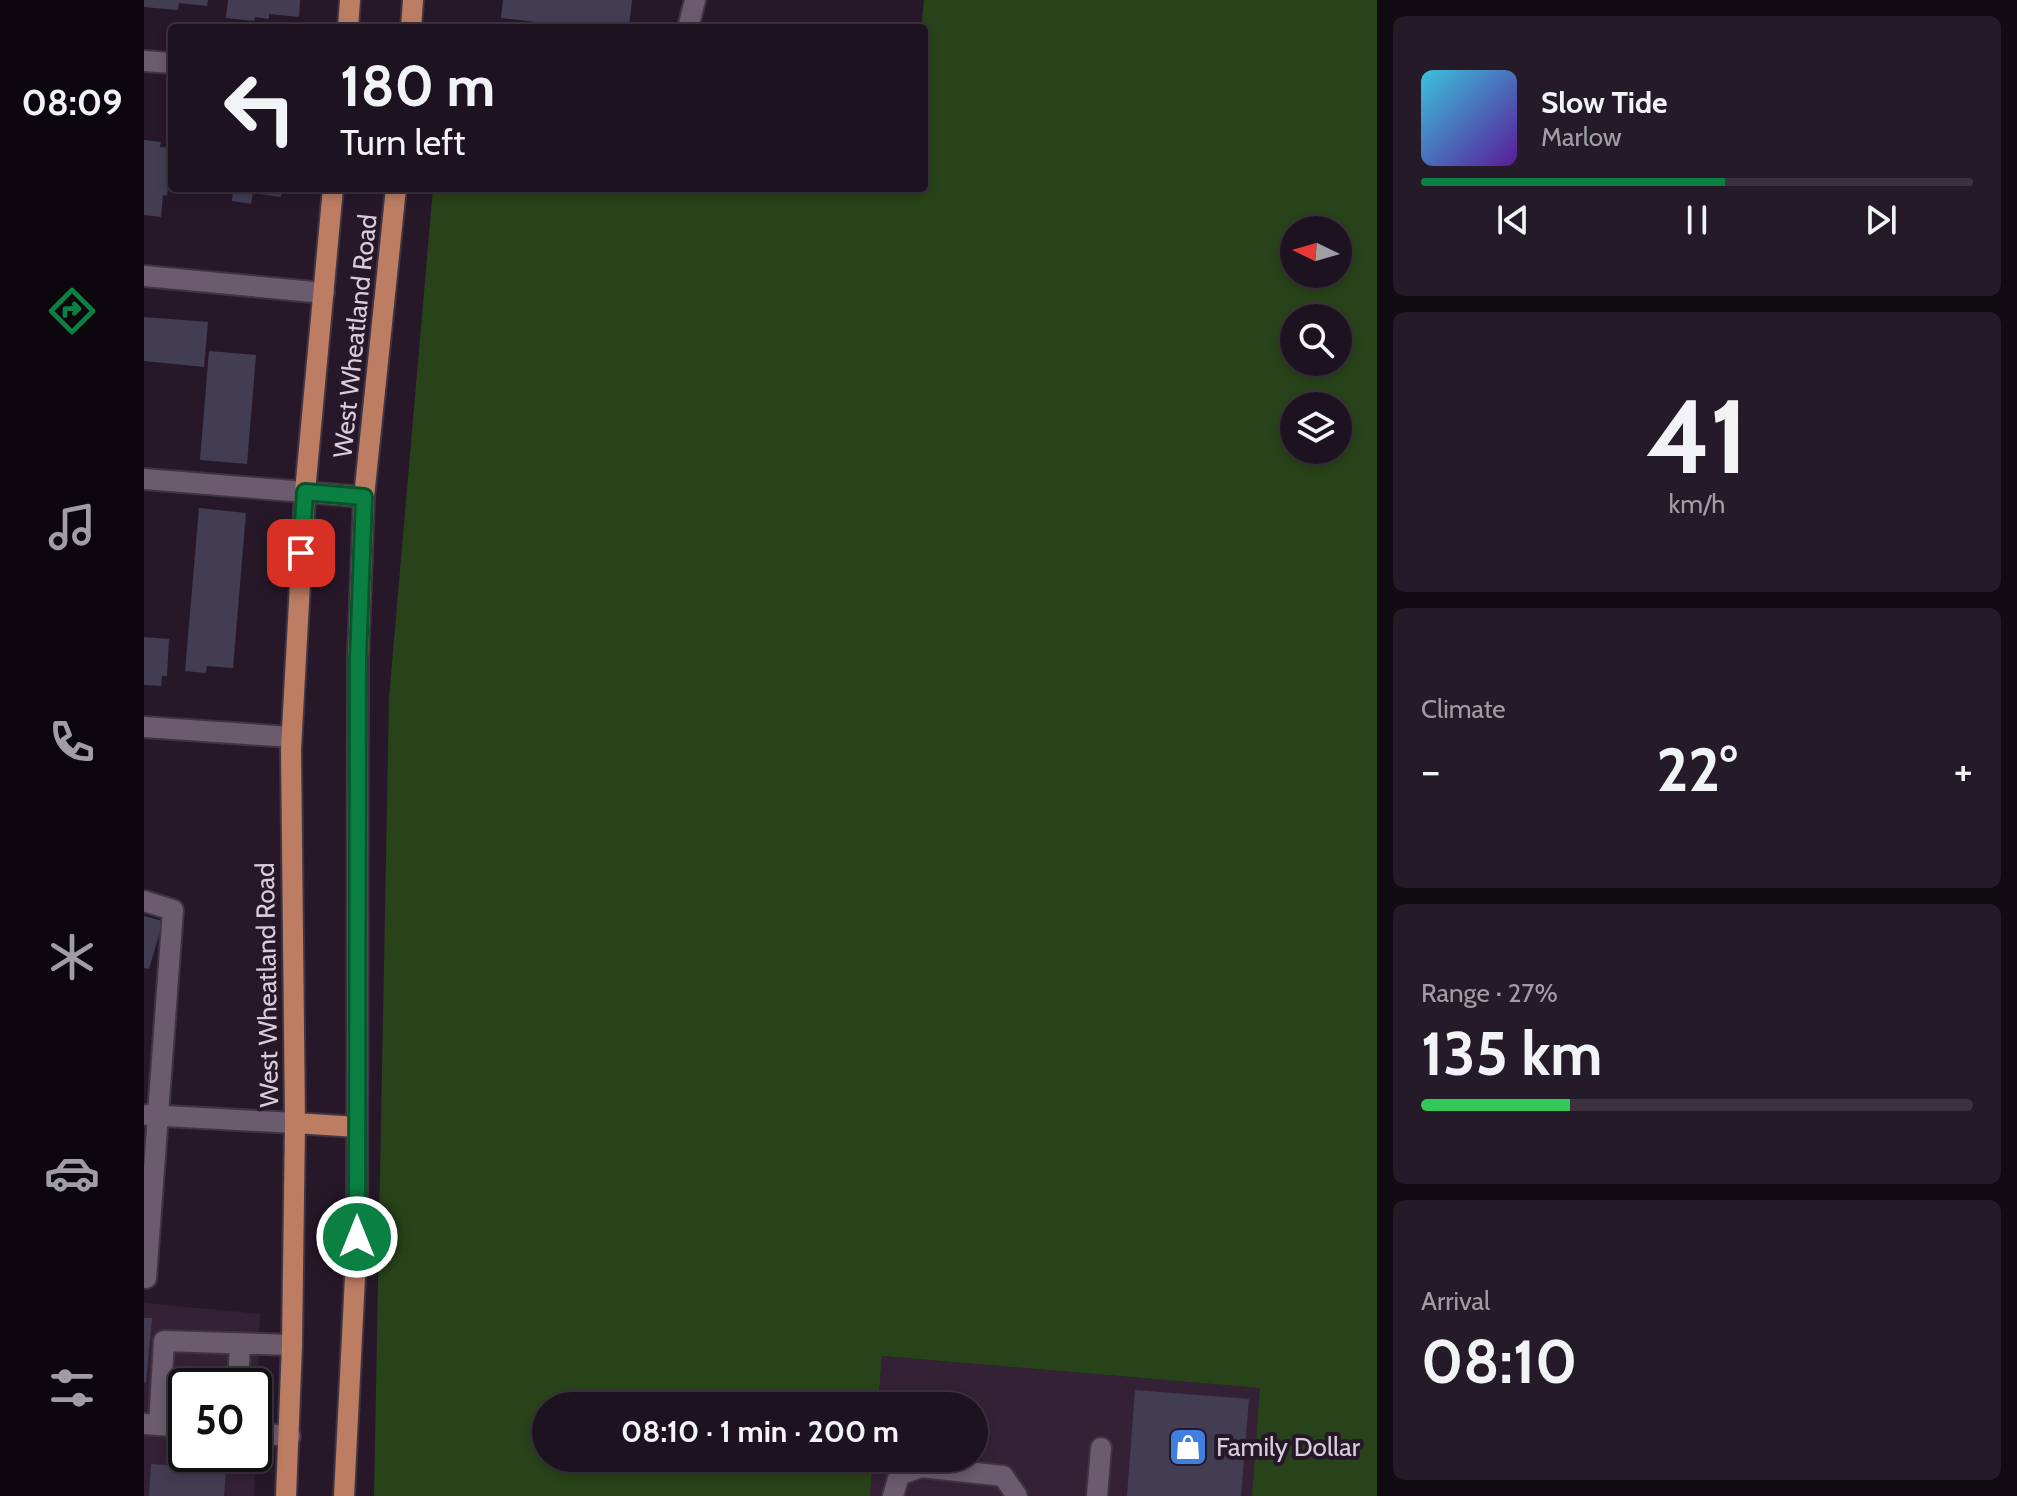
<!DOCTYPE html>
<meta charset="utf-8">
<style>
:root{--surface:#1d121f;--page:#251b28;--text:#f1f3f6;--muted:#a09ea4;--line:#3b323d;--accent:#0b8043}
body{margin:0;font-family:Cabin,sans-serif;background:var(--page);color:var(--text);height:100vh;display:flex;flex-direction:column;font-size:30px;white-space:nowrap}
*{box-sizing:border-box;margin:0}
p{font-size:26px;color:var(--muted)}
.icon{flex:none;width:44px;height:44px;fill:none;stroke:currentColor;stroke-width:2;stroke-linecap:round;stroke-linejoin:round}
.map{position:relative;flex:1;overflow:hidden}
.sheet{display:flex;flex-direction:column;gap:16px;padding:16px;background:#100a11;width:640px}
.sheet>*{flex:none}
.guide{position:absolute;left:24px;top:24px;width:760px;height:168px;border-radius:8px;box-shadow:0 4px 12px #0003,0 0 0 2px var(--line);background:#1d121f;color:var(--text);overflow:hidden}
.needle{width:52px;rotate:275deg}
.fabs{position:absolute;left:1136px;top:216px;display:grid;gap:16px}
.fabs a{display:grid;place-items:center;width:72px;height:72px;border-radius:50%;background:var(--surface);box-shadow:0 4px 12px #0003,0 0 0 2px var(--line);font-size:40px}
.speed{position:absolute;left:24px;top:1368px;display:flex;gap:16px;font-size:40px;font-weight:700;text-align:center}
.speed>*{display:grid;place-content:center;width:104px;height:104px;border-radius:50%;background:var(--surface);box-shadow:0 4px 12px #0003,0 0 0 2px var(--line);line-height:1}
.speed .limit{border:4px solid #111;border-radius:12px;background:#fff;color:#111}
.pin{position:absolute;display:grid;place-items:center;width:68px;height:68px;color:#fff;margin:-34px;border-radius:16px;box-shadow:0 4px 12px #0006}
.me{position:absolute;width:88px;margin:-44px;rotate:0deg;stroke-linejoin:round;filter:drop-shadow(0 0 6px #0008)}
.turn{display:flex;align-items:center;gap:28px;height:168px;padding:0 40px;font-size:36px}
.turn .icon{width:104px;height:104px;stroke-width:2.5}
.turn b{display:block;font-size:56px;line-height:68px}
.big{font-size:60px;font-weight:800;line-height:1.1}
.sheet .card{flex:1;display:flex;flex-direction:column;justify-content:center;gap:12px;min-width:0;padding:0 28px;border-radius:12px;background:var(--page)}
.sheet .dial{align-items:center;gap:0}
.dial b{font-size:104px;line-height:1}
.song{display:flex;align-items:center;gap:24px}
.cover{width:96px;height:96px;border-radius:12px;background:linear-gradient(135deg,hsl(190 70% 55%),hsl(270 70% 35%))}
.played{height:8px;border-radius:4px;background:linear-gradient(90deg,var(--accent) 55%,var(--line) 55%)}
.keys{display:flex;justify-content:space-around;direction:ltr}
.heat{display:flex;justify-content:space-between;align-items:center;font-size:44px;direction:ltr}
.charge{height:12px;border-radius:6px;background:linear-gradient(90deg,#34c759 27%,var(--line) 0)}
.trip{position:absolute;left:388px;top:1392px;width:456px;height:80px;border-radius:40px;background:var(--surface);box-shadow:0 4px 12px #0003,0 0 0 2px var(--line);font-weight:800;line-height:80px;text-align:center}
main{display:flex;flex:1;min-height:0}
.tab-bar{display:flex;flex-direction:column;width:144px;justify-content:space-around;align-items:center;background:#0c070c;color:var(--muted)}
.tab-bar .icon{width:56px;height:56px}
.tab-bar .current{color:var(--accent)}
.tab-bar b{font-size:36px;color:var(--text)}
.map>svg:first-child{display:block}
.built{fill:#342136;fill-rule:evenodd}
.green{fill:#284319;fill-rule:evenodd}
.building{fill:#433d54}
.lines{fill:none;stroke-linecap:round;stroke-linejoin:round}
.minor-casing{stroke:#3f3441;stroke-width:24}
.major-casing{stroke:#3f3441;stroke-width:24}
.minor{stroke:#6c5a6e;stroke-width:20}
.major{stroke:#bc7d62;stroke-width:20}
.route-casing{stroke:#07532c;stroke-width:20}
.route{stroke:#0b8043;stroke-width:14}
.labels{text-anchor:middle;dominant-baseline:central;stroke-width:8;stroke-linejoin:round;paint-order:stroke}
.street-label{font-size:26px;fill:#d8ced9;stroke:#271829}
.poi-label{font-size:26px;fill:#d8ced9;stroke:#271829;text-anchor:start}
</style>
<main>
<nav class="tab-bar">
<b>08:09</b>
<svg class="icon current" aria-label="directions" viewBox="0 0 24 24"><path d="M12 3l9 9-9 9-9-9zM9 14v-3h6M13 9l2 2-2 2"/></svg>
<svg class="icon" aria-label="music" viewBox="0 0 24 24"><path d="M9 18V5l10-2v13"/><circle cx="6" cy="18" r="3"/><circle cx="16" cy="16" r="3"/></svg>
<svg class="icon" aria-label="phone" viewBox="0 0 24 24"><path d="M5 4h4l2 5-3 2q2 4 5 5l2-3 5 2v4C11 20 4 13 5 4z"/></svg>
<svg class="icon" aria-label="climate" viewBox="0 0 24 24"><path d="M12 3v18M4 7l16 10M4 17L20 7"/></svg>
<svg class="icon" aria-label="car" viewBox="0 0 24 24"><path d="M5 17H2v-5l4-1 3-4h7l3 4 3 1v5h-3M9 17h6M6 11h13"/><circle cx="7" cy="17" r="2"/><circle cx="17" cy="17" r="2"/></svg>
<svg class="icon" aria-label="filters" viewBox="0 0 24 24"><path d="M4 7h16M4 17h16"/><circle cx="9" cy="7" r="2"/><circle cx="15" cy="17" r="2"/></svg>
</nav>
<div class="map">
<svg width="1233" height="1496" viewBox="0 0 1233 1496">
<rect width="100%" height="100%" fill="#271829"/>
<path class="built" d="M0,1303L116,1314L110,1496H0ZM42,1386H110V1454H42Z
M738,1356L1117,1388L1108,1496H726L729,1458H830V1406H734Z"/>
<path class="green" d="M780,0H1233V1496H1108L1116,1388L738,1356L734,1406H402V1458H729L726,1496H230L245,698L289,188H780V28H777ZM1150,230H1194V274H1150ZM1150,318H1194V362H1150ZM1150,406H1194V450H1150Z"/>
<path class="building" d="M0,0H64L63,6L35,3L34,10L0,7Z
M84,0H156L155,17L125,14V19L111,17L110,21L82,18Z
M359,0H488L485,28H442L357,18Z
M0,140L17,142L16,147L28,148V187H24L23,196L19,195L17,217L0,215Z
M77,188H138L137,197L109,193L107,204L88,201L89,192L77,191Z
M0,317L64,322L60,367L0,361Z
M65,351L112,355L103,464L56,460Z
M55,508L102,513L89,668L63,666L62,673L41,671Z
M0,637L25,639L23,676H18L17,686L0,685Z
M0,916L19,921L5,969L0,968Z
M0,1318H8L2,1383L0,1382Z
M991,1390L1105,1399L1097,1496H983Z
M7,1464L82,1470L80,1496H5Z"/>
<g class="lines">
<g class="minor-casing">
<path id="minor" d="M544,28L551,0
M0,61L28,63
M0,276L180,293
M0,479L161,492
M0,727L147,737
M0,901L29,910L2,1278
M3,1115L151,1123
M94,1386L96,1344
M0,1424L42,1427
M15,1425L20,1341L148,1345
M110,1433L146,1436
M749,1496L755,1475L777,1467L859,1476L873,1496
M953,1496L957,1448"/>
</g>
<g class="major-casing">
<path id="major" d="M204,28L206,0
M267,28L269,0
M161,492L220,497
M151,1123L213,1127
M142,1496L148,1345L151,1123L147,749L161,492L189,188
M200,1496L213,1237L214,659L220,497L252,188"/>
</g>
<use href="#minor" class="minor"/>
<use href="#major" class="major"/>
</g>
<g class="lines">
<g class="route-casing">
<path id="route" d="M157,553L161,492L220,497L214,659L213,1237"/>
</g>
<use href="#route" class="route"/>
</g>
<defs>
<g id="shop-square" transform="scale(2)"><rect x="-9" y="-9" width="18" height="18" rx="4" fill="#3f7fe0" stroke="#271829"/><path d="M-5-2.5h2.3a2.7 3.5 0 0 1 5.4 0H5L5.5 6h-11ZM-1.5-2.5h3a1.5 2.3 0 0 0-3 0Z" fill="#fff"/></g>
</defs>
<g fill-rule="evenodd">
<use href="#shop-square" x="1044" y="1447"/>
</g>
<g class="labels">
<g class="street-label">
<text transform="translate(211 336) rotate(-84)">West Wheatland Road</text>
<text transform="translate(123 985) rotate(-91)">West Wheatland Road</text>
</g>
<g class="poi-label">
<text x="1072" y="1447">Family Dollar</text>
</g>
</g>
</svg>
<div class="fabs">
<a><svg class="needle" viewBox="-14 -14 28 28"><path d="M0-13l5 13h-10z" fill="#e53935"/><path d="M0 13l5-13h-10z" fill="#a09ea4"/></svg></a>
<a><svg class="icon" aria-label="search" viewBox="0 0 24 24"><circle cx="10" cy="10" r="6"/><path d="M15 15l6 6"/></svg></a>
<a><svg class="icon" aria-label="layers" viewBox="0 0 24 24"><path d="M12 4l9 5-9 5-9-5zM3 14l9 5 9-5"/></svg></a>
</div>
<div class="speed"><div class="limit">50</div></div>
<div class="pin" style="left:157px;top:553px;background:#d93025"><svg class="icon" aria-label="arrive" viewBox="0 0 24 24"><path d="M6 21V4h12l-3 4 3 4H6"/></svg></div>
<svg class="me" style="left:213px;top:1237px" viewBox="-20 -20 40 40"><circle r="17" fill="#0b8043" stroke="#fff" stroke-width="3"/><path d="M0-11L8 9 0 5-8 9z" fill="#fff"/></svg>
<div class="trip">08:10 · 1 min · 200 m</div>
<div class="guide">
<div class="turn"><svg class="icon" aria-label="left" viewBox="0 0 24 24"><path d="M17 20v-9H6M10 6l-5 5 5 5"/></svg><div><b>180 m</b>Turn left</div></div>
</div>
</div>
<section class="sheet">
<div class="card">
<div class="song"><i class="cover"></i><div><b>Slow Tide</b><p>Marlow</p></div></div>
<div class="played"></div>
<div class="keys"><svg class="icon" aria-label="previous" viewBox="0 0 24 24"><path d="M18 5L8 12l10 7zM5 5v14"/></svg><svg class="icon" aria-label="pause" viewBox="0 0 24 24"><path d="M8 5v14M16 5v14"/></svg><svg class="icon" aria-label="next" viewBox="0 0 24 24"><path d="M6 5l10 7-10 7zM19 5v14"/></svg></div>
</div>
<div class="card dial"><b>41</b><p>km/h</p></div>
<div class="card"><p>Climate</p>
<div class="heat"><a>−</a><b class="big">22°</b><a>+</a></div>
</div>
<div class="card"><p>Range · 27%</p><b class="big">135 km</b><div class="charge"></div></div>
<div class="card"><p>Arrival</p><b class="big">08:10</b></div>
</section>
</main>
